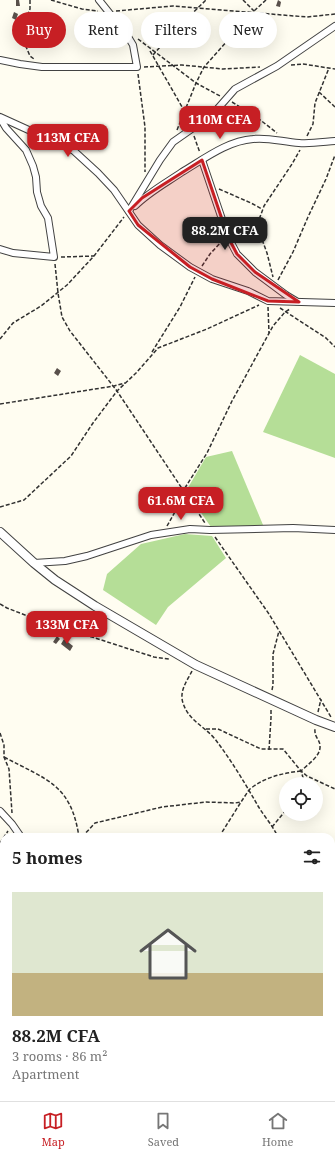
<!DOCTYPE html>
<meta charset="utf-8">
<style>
:root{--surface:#fff;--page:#f6f6f6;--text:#222;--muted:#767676;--line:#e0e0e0;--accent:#c71f24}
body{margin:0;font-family:"Noto Serif",serif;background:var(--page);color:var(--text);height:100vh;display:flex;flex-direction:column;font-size:15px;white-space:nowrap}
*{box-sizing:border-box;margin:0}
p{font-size:13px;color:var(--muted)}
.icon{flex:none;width:22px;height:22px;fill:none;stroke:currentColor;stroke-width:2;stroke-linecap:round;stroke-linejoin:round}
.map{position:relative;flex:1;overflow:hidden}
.side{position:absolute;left:0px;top:833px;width:335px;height:268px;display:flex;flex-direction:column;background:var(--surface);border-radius:12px 12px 0 0;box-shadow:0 4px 16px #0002}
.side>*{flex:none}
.banner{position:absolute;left:12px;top:12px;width:311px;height:36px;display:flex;gap:8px}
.buttons{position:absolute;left:279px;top:777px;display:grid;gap:8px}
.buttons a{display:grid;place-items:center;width:44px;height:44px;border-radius:50%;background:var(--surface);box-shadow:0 4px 16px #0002;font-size:20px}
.price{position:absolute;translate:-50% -34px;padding:0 9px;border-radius:8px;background:var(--accent);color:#fff;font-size:13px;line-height:26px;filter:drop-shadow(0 1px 2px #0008)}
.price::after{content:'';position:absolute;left:50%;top:24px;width:12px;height:9px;margin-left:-6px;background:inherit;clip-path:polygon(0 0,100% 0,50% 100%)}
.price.current{background:#222;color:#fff}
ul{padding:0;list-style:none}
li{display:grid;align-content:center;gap:8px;height:212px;padding:0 12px}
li+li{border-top:1px solid var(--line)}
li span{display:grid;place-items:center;height:124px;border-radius:0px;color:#555}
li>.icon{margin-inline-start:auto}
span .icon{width:72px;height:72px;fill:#fffc;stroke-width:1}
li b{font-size:17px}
h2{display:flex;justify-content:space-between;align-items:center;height:48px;padding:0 12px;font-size:17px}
.tag{padding:0 14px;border-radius:18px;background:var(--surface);box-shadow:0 4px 16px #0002;font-size:14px;line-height:36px}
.tag.current{background:var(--accent);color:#fff}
.tabs{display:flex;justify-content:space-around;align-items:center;height:56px;border-top:1px solid var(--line);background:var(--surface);font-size:11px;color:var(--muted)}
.tabs a{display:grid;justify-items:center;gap:2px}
.tabs .current{color:var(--accent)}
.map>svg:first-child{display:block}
</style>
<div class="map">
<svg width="335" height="1101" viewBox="0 0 335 1101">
<rect width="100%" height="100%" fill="#fffdf1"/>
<!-- forest -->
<g fill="#b5de97">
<polygon points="300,355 335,374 335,458 263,432"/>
<polygon points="232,451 266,532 236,532 213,530 186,491 206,457"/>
<polygon points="185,534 212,536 226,558 168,607 156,625 103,590 107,574 141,544"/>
</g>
<!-- building -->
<g fill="#59504b">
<polygon points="16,0 19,0 20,6 16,6"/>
<polygon points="278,0 281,2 280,7 276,6"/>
<polygon points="14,12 18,14 16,20 12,18"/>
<polygon points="57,368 61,371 58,376 54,373"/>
<polygon points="57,636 60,639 56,644 53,642"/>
<polygon points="64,639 73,646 70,651 61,644"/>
</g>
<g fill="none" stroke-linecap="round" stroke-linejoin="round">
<defs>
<g id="minor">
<polyline points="0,60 20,64 42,67 137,67 133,45 127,35 99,0"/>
<polyline points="0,117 33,132 47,135 74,151 98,173 114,190 138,225 160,245 190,267 212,279 248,291 268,301 335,303"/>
<polyline points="0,118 6,128 26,150 33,166 36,177 37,192 41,206 48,218 54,257 13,253 0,249"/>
<polyline points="202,160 228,237 237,254 255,272 286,295 296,301"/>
<path d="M135,206c14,-14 31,-23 47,-34 22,-13 45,-31 71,-33 15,-2 30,3 46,4 11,1 24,-1 36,-2"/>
<polyline points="129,211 160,160 173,142 213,114 235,89 277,66 335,26"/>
<polyline points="34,563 65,561 87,556 151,535 190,529 210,530 293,528 335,530"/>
<polyline points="0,811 12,824 21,837"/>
<polyline points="331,893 335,887"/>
<polyline points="331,1024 335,1025"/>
<polyline points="188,1097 192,1101"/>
</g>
<polyline id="tertiary" points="0,532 34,563 55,580 95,606 196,665 316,720 335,727"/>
</defs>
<!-- minor casing -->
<use href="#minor" stroke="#424242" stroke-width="8"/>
<!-- tertiary casing -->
<use href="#tertiary" stroke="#424242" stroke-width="10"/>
<!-- path -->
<g stroke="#313131" stroke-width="1.5" stroke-dasharray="4 2" stroke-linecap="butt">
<polyline points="30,0 30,9 21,31 24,42 30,56 34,59"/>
<polyline points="51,0 82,9 98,11"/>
<polyline points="243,0 254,11"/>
<polyline points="116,11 173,6 307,17 335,14"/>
<polyline points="138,39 196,83 220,96"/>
<polyline points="150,51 185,112 189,123"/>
<polyline points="153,55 173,32 206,0"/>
<polyline points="291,65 303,64 335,69"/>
<polyline points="144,67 182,65 223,69 260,67"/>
<polyline points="138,74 145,127 145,172"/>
<polyline points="319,92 335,107"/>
<polyline points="232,102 259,119 277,133"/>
<polyline points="177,130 196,83 204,67 254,11 266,0"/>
<polyline points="194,136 200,153"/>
<polyline points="307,136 313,124 315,103 329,68"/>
<polyline points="219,189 251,203 262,209"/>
<polyline points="256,223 267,253 273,277"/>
<polyline points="233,232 256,223 260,217 264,206 292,164 300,150"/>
<polyline points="61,257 94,256"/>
<polyline points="55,264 58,293 62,317 70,331 117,391 205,523"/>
<polyline points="202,266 210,254 222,241"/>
<polyline points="278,280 293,252 308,217 326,179 335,155"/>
<polyline points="268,307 269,333"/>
<polyline points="280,308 326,338 335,347"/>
<polyline points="0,339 13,323 41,306 67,285 94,256 124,217"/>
<polyline points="152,352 180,307 195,277"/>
<polyline points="0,404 114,386 125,383"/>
<polyline points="0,507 24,500 71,456 93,423 117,391 136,373 158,348 207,329 259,305"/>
<polyline points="167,526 176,510 183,491 207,453 232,401 273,326 285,312 290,309"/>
<polyline points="215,537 269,614 331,717"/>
<polyline points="0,604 7,608 51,625 92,637 154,657 169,659"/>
<path d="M192,671c-5,10 -13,20 -9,32 6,18 20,22 32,36 16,21 30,44 43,67 6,10 15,20 20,31"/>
<polyline points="272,690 273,685 273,654 279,631"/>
<polyline points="318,712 321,699"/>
<polyline points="206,729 218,729 261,749 283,749 301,771 307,776 335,789"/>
<polyline points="0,733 4,745 4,757 9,769 12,813"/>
<polyline points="269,750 271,718 271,708"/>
<path d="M4,757c43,23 67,27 75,80"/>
<path d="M305,784l-4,-13c6,-6 20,-15 19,-25 0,-7 -6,-8 -5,-18"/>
<polyline points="272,827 286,810"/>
<path d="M82,837l13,-14 67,-16 44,-5 29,1 6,-1c3,-4 6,-10 9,-13 15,-12 33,-16 51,-18"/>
<polyline points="219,837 241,802"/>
<polyline points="0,843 8,831"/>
<polyline points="0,911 4,911"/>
<polyline points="40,1101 47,1097"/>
<polyline points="125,1101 127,1097"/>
<polyline points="240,1101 242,1097"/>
</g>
<!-- minor -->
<use href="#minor" stroke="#fff" stroke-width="6"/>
<!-- tertiary -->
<use href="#tertiary" stroke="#fff" stroke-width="8"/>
</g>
<!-- marked area -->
<path fill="#c71f24" fill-opacity="0.2" stroke="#c71f24" stroke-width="3" stroke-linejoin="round" d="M202,160l26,77 9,17 18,18 44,30 -31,-1 -56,-22 -22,-12 -52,-42 -9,-14 13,-13z"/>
</svg>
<div class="buttons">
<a><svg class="icon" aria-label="locate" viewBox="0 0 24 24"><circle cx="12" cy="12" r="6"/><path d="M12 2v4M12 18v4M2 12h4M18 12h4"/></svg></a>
</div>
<b class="price" style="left:220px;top:140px">110M CFA</b>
<b class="price" style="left:68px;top:158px">113M CFA</b>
<b class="price current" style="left:225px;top:251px">88.2M CFA</b>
<b class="price" style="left:181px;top:521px">61.6M CFA</b>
<b class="price" style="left:67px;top:645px">133M CFA</b>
<div class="banner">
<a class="tag current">Buy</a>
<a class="tag">Rent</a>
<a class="tag">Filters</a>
<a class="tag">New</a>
</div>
<section class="side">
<h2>5 homes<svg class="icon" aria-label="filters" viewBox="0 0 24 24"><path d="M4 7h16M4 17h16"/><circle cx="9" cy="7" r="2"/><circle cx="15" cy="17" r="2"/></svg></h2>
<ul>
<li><span style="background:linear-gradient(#dfe7d0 65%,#c2b280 0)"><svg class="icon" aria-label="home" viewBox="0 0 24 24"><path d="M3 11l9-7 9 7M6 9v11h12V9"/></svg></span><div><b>88.2M CFA</b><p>3 rooms · 86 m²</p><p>Apartment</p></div></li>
</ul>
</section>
</div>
<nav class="tabs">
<a class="current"><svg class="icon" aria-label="map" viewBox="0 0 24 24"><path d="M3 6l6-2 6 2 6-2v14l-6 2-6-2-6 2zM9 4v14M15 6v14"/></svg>Map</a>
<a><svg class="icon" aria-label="saved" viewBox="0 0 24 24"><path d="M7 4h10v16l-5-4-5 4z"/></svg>Saved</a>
<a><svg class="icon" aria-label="home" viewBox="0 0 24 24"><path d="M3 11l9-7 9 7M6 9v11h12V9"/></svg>Home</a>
</nav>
